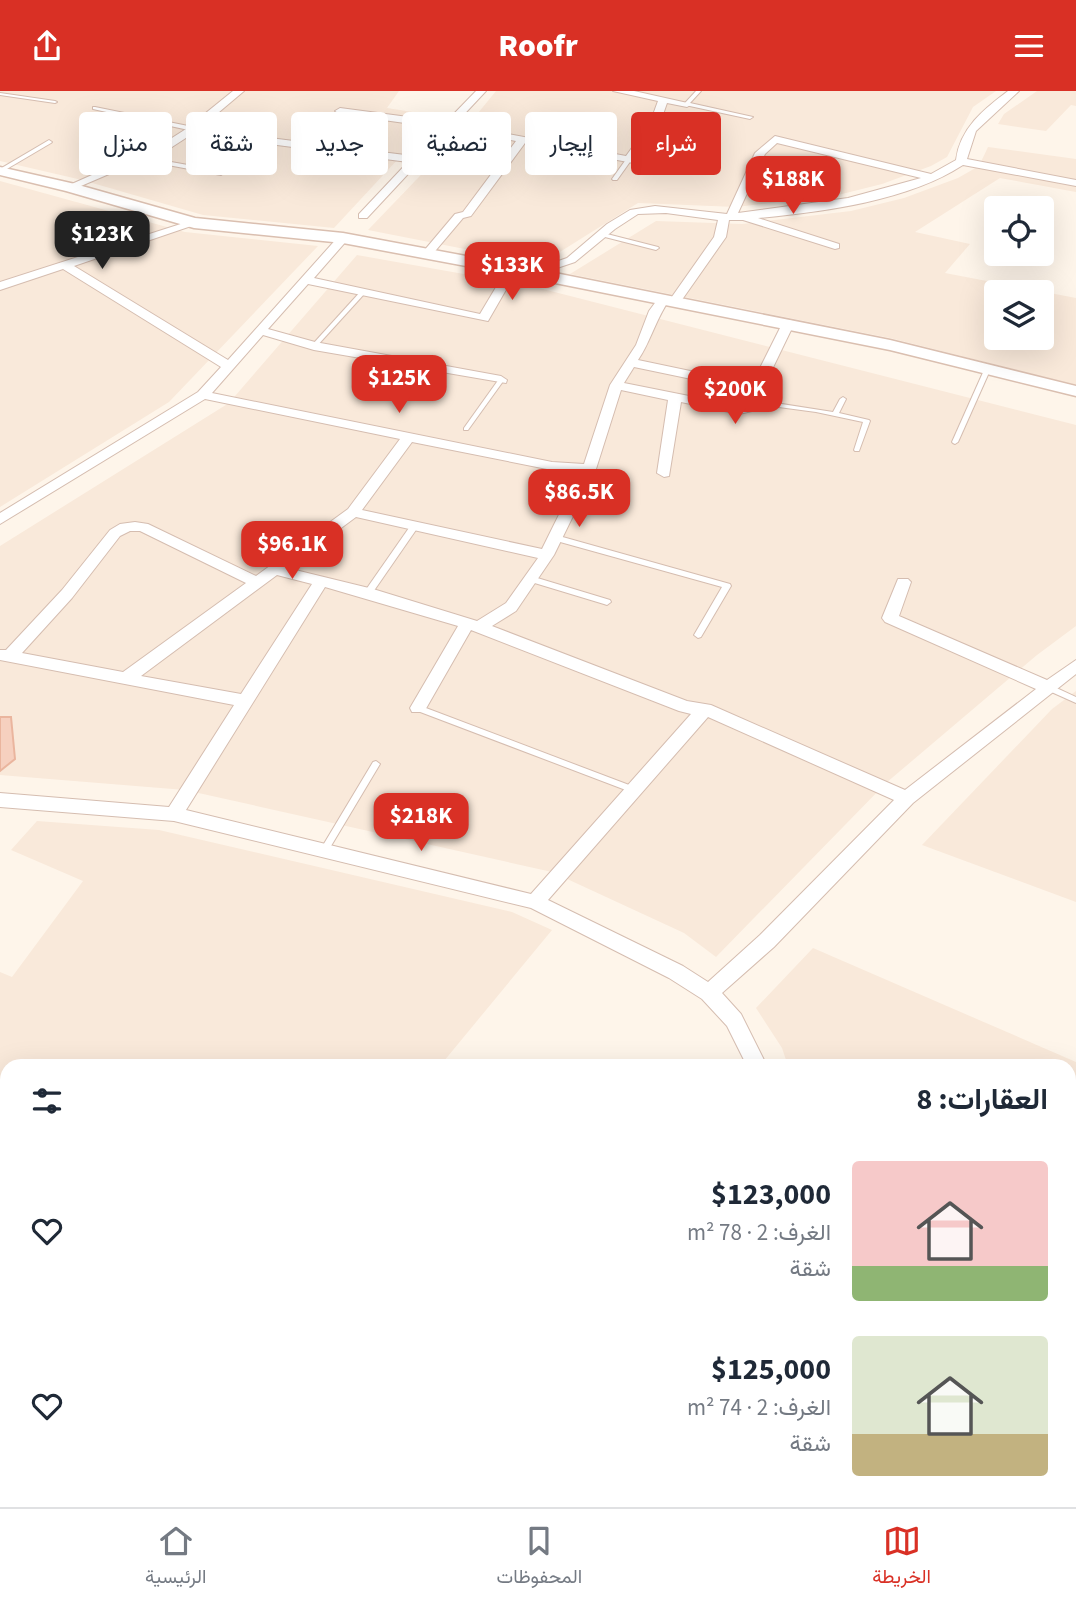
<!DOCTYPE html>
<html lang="ar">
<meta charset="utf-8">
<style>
:root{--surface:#fff;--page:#f6f6f7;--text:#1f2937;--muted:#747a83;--line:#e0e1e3;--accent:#d93025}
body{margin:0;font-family:"Source Sans 3",Vazirmatn,sans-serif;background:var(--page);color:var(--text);direction:rtl;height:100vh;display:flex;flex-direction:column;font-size:26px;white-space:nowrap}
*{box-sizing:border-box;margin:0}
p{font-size:23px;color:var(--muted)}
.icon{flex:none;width:38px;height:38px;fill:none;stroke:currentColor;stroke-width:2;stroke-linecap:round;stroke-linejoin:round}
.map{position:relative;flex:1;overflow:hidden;direction:ltr}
.side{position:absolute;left:0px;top:968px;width:1076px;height:450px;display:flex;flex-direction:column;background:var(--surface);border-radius:21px 21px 0 0;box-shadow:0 7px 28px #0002;direction:rtl}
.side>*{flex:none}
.guide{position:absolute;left:21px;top:21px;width:700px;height:63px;direction:rtl;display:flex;gap:14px}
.controls{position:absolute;left:984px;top:105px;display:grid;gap:14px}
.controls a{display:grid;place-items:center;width:70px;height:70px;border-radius:7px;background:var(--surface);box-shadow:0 7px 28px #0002;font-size:35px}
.price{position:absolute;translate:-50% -60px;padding:0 16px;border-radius:14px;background:var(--accent);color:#fff;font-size:23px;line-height:46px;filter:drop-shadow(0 2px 4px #0008)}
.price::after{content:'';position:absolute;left:50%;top:42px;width:21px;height:16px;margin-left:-10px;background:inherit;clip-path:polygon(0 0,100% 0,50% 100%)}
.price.on{background:#222;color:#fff}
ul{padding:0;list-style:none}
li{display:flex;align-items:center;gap:21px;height:175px;padding:0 28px}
li span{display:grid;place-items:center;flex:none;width:196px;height:140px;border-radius:7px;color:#555}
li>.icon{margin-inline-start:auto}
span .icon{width:84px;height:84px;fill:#fffc;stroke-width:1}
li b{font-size:30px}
h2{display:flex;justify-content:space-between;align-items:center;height:84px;padding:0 28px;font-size:30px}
.tag{padding:0 24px;border-radius:7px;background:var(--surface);box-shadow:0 7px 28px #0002;font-size:24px;line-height:63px}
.tag.on{background:var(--accent);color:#fff}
header{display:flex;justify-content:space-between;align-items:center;height:91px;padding:0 28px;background:var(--accent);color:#fff;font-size:32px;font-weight:800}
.menu{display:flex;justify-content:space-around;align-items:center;height:98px;border-top:2px solid var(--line);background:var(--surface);font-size:19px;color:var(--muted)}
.menu a{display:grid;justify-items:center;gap:4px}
.menu .on{color:var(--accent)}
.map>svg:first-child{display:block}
</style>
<header><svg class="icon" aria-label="menu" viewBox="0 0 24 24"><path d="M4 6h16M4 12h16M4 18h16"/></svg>Roofr<svg class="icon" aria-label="share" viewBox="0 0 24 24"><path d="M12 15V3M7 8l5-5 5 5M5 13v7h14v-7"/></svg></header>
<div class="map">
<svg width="1076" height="1416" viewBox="0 0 1076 1416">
<rect width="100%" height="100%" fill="#fef5ea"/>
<!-- residential -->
<g fill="#f9e9da" fill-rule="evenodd">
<polygon points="0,0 399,0 387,17 438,25 334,137 203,124 82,89 0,70"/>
<polygon points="496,0 996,0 973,16 947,66 931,75 882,93 834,105 736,116 638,112 555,164 536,172 368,139 465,38"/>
<polygon points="1037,0 1076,0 1076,15 1071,14 1046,40 998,33 1004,23"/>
<path d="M988,56l88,12v33l-76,-14 -85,54 55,12 -25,29 131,25v87l-186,-47 -320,-64 86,-53 86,3 109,-13 53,-13 54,-20 21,-12zM996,201h45v46h-45z"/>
<polygon points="0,90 185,141 318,155 169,311 0,416"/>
<polygon points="357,164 531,195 1076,334 1076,535 1037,564 886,692 716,866 684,842 552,781 185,699 0,684 0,455 229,312"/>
<polygon points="1076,600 1076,811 922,754 1052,618"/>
<polygon points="37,730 159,739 512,821 552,839 444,970 450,975 7,975 7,1282 0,1288 0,881 12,886 83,790 11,759"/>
<polygon points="813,857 1076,971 1076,1416 825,1416 826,1410 1069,1410 1069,975 788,975 782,957 756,917"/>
</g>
<!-- industrial -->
<polygon fill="#efe8e3" points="432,1410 742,1410 742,1411 741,1416 431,1416"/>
<!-- building -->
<polygon fill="#f6d0bf" stroke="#eab59e" stroke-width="2" points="0,626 11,626 15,668 0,680"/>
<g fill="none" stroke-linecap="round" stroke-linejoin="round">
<defs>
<g id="service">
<polygon points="696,0 701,0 690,12 753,26 750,28 685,14 685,12"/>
<polygon points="0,2 55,10 57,11 55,12 0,4"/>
<polygon points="95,16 193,36 196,38 193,40 93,18 93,16"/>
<polygon points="49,49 52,51 51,52 0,82 0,78"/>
<polygon points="138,65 221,80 224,82 221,84 136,68 135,67"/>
<polygon points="627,67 632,68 617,89 613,89 612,88"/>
<polygon points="603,142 658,156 659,157 656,159 601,145 600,144"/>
<polygon points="361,200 366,201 316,256 312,256 312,254"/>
<polygon points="988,275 991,277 958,351 955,353 953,352 952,351 985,277"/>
<polygon points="501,287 504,289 468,339 464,339 464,337 499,288"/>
<polygon points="843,306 846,308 839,322 869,329 870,330 859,360 855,360 854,359 863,331 816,321 750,312 747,310 750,308 833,321 840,308"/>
<polygon points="411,434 414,434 418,436 371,504 365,504 364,502 365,500"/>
<polygon points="553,445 559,445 730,493 731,495 701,546 698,547 694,544 722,496 553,449"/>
<polygon points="528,486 534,486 610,509 611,511 607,514 604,513 528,490 527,488"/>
<polygon points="1050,594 1076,606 1076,612 1047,599 1046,597 1047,595"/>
<polygon points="418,614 637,697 638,699 637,701 631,701 415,619 414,617 415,615"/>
<polygon points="376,670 380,673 328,760 322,760 320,758 322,756 373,671"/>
</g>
<g id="minor">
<polygon points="233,0 244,0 199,38 413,65 441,37 340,23 335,20 340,17 446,31 476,0 486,0 455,33 626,65 650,32 658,10 613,0 634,0 692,13 687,16 667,12 660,32 636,66 670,73 671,75 666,78 525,52 471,125 463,127 431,165 427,166 421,163 423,161 455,123 463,121 516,50 450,38 367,127 359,127 359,123 408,71 192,43 172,56 74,98 65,96 164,52 186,38"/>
<path d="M1008,0h11l-43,40 -9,28 109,21v6l-113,-21c-55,36 -140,47 -205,53l81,26v4l-4,1 -92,-29h-14l-3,17 -47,67 -4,1 -6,-4 45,-64 4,-17 -52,-7 -28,1 -23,15 -40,33 -45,15 -6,-4 43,-15 40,-34 23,-14 25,-4 72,8 28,-61 20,-17 156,38 25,-14c4,-32 28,-51 52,-69zM777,52l144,35 -73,20 -110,15 27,-59z"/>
<path d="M190,130l10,2 -126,43 154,94 111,-124 10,2 -35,40 166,36 28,-47h8l2,2 -30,52 -180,-37 -40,45 47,13 186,34 6,4 -1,3 -192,-33 -51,-15 -51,58 340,69 32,2 26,-79 26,-40 13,-34 11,-15 10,3c-14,19 -19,42 -32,61l114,24 30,-60 6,-4 4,1 2,3 -42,87 -13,3 -58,-12 -12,74 -5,1 -7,-4 11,-73 -47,-10 -25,79 -42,86 -38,56 -24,15 195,75 24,4 194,85 131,-101 -151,-67 -3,-4 16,-39h10l3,3 -12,34 148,64 29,-20v14l-163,129 -139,144 -52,46 19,21 26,52h-20l-20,-40 -25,-27 -33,-21 -138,-70 -357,-87 -174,-14v-14l169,14 65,-102 -234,-45v-10h6l56,-60 48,-60 10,-6 15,-2 13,2 108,52 92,-67 52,-70 -195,-40 -205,125v-11l198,-121 23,-25 -158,-98 -63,21v-8zM634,276l115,24 -10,15 -115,-23zM412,351l140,28 28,2 -38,77 -180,-39zM356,426l182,41 -32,45 -29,18 -104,-32 -86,-21zM130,440h10l106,52 -123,89 -101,-19 50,-55 48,-62zM277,484l35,9 -71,110 -100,-18zM325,496l133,39 -48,82 2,4h12l47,-82 208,81 12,3 -160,180 -345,-84zM708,626l186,83 -134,135 -52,47 -25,-16 -135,-66z"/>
<polygon points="1069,1116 1076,1117 1076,1137 1069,1137"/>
<polygon points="765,1410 790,1410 790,1416 764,1416"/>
</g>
<polygon id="secondary" points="0,76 75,93 195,127 343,142 530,177 890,249 1076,295 1076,305 890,259 530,187 343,152 194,137 66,100 0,84"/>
</defs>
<!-- service casing -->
<use href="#service" stroke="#d5bdb0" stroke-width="2"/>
<!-- minor casing -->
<use href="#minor" stroke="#d5bdb0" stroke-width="2"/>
<!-- secondary casing -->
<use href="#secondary" stroke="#dabfb0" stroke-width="3"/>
<!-- service -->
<use href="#service" fill="#fff" fill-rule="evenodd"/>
<!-- minor -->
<use href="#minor" fill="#fff" fill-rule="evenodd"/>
<!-- secondary -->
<use href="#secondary" fill="#fff" fill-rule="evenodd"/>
</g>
</svg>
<div class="controls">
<a><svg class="icon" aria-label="locate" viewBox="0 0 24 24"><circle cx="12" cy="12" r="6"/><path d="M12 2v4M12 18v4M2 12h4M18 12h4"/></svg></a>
<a><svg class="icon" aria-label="layers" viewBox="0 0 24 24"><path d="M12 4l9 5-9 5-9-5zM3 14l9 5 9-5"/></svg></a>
</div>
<b class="price" style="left:793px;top:125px">$188K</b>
<b class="price on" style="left:102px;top:180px">$123K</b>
<b class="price" style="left:512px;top:211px">$133K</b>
<b class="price" style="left:399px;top:324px">$125K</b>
<b class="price" style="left:735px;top:335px">$200K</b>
<b class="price" style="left:579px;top:438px">$86.5K</b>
<b class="price" style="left:292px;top:490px">$96.1K</b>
<b class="price" style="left:421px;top:762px">$218K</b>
<div class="guide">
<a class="tag on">شراء</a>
<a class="tag">إيجار</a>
<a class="tag">تصفية</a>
<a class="tag">جديد</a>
<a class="tag">شقة</a>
<a class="tag">منزل</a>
</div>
<section class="side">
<h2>العقارات: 8<svg class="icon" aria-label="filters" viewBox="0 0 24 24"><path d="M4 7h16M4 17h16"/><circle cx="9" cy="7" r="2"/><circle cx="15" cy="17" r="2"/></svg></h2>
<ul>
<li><span style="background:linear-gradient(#f6c9c9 75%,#8fb573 0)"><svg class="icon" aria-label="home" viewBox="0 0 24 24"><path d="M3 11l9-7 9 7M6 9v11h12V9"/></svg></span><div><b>$123,000</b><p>الغرف: 2 · 78 m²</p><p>شقة</p></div><svg class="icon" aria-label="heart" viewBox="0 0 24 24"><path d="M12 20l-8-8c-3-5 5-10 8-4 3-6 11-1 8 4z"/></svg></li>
<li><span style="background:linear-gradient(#dfe7d0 70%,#c2b280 0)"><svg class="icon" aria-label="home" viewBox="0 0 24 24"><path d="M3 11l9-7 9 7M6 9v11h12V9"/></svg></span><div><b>$125,000</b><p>الغرف: 2 · 74 m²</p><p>شقة</p></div><svg class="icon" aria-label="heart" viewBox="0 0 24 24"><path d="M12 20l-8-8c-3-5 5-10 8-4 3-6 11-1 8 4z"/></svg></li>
</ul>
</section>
</div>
<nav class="menu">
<a class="on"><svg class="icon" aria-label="map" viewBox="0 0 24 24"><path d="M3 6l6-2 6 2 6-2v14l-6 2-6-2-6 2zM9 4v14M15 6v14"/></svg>الخريطة</a>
<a><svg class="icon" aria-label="saved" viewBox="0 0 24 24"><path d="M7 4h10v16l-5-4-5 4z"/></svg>المحفوظات</a>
<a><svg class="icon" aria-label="home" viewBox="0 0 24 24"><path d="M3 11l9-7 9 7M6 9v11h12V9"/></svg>الرئيسية</a>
</nav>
